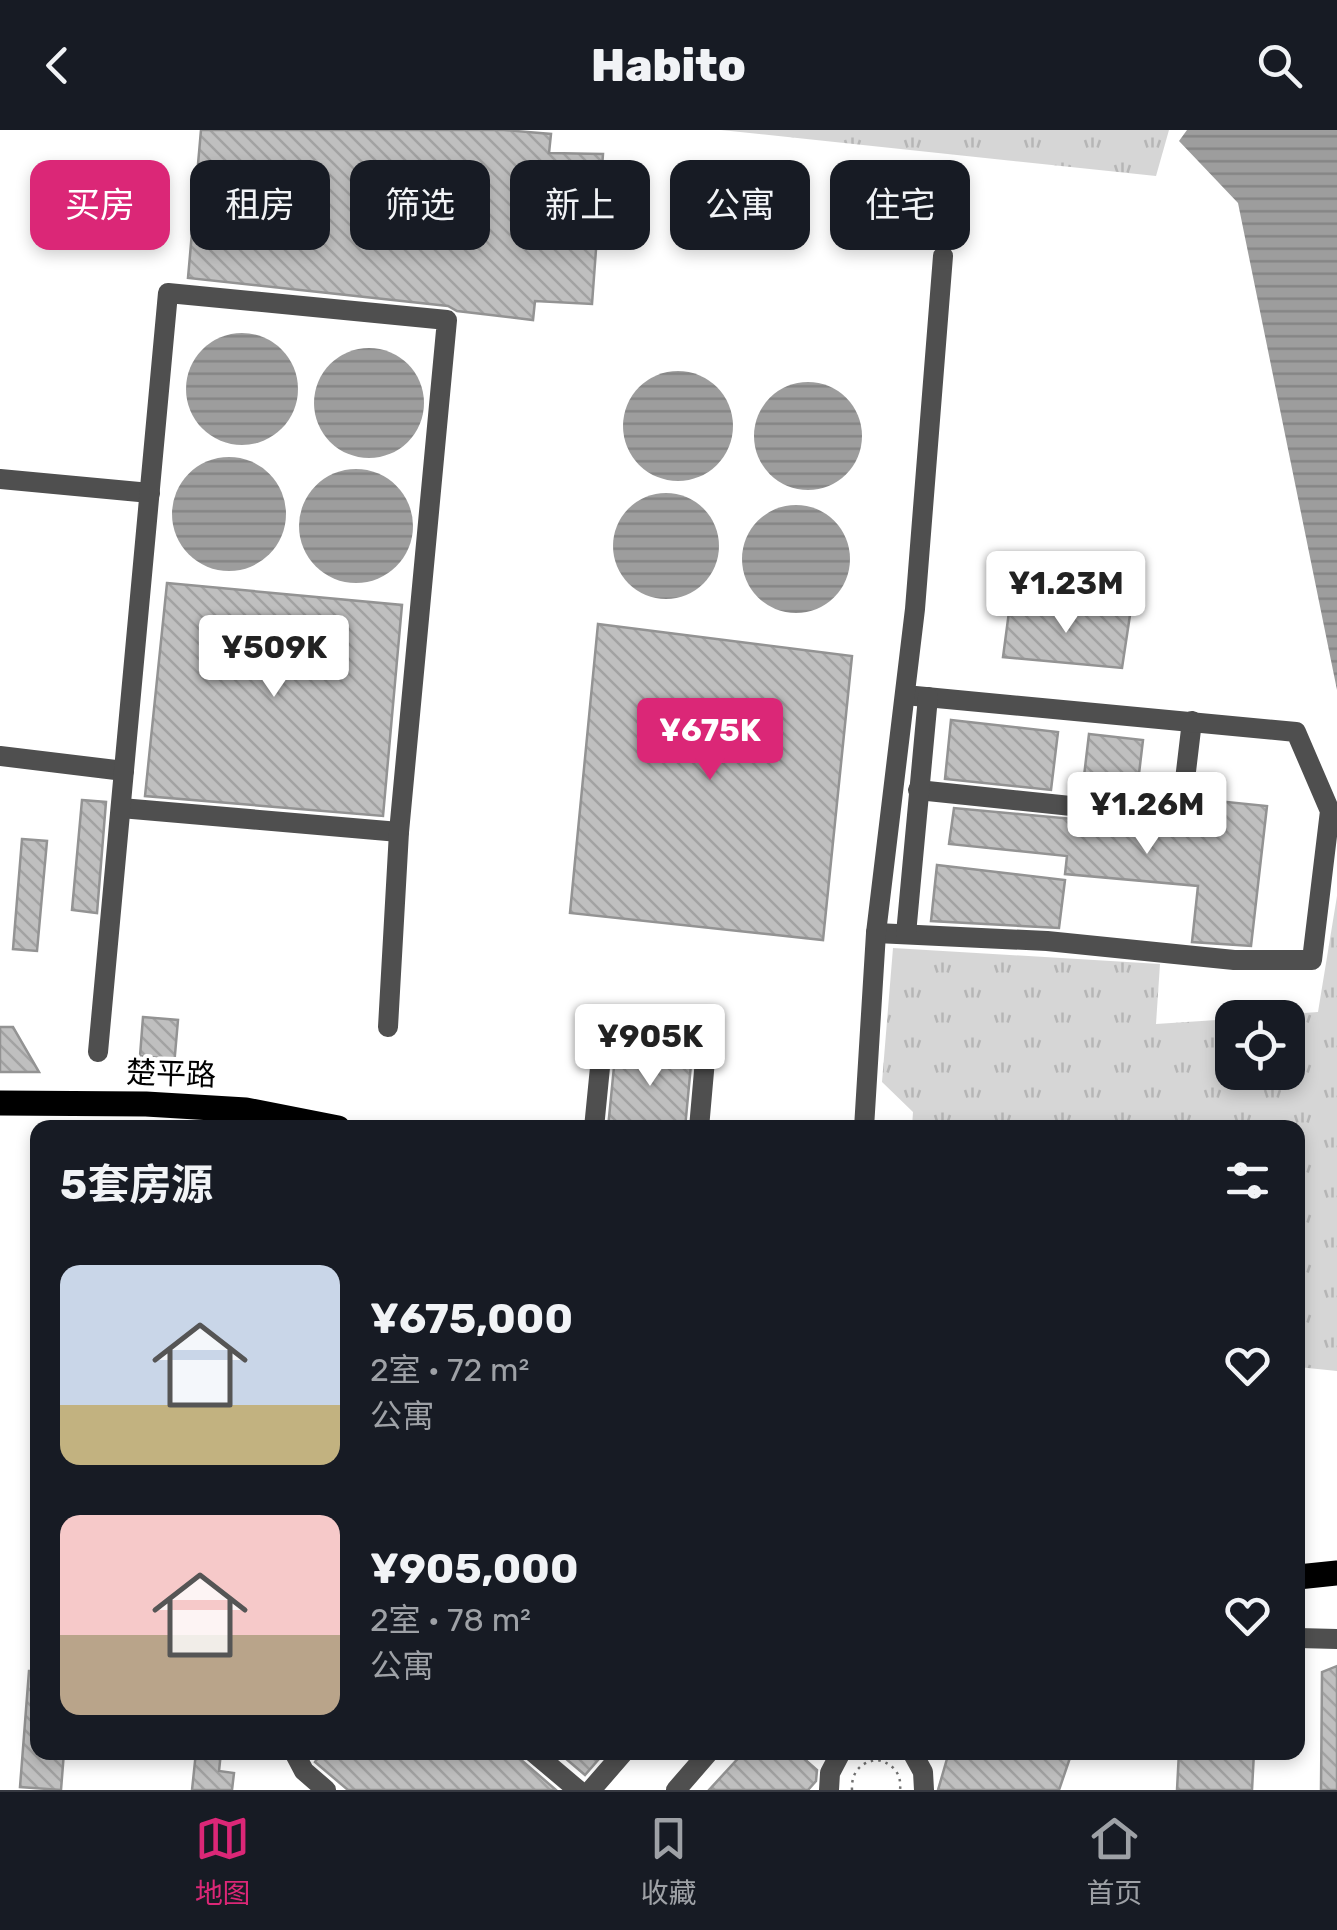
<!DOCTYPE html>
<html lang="zh">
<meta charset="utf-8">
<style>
:root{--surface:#171b24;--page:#20242c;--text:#f1f3f6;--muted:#9ea1a6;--line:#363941;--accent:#db2777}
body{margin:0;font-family:Rubik,"Noto Sans SC",sans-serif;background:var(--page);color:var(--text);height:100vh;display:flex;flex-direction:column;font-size:38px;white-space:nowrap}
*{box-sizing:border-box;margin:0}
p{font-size:32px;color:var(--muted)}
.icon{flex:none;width:55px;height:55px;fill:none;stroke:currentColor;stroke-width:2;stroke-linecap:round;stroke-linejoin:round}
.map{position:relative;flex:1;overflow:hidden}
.side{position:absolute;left:30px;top:990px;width:1275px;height:640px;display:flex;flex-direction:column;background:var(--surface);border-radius:20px;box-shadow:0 5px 15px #0003}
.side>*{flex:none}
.guide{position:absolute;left:30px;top:30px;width:1278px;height:90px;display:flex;gap:20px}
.tools{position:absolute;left:1215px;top:870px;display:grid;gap:20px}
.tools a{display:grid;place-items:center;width:90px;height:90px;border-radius:20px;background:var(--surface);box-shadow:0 5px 15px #0003;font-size:50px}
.price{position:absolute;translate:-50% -85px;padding:0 22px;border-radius:10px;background:#fff;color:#222;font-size:32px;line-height:65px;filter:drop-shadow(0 2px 5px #0008)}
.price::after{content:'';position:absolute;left:50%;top:60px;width:30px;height:22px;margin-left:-15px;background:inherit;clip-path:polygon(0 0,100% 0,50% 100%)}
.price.current{background:var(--accent);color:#fff}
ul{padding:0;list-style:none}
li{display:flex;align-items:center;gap:30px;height:250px;padding:0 30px}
li span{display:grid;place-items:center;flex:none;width:280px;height:200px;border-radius:20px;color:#555}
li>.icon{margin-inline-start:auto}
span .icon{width:120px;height:120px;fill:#fffc;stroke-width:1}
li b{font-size:42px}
h2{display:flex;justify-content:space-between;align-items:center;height:120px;padding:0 30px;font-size:42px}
.tag{padding:0 35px;border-radius:20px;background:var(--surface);box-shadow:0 5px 15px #0003;font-size:35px;line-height:90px}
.tag.current{background:var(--accent);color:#fff}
header{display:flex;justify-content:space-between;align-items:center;height:130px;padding:0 30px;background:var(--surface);font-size:45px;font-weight:800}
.tabs{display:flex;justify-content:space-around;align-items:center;height:140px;border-top:2px solid var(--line);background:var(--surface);font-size:28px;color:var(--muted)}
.tabs a{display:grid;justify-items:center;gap:5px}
.tabs .current{color:var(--accent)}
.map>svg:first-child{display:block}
</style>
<header><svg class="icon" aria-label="back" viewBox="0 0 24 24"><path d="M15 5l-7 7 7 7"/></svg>Habito<svg class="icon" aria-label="search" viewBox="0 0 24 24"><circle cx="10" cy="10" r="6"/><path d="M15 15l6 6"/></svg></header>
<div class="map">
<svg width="1337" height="1660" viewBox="0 0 1337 1660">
<defs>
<pattern id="grass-tufts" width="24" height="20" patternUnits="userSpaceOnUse" patternTransform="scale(2.5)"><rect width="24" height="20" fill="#d6d6d6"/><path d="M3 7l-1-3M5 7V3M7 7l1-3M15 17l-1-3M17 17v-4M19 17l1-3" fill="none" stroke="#b6b6b6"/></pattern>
<pattern id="water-rules" width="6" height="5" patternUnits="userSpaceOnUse" patternTransform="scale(2.5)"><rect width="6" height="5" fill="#9d9d9d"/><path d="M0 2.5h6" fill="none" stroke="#858585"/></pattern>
<pattern id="building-back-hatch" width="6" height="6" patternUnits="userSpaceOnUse" patternTransform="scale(2.5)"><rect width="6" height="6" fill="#bfbfbf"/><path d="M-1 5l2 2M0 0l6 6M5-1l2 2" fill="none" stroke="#a2a2a2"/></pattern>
</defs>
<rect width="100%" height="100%" fill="#fff"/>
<!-- grass -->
<g fill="url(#grass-tufts)">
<polygon points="721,0 1169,0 1156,46"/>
<polygon points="1337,766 1337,1241 1298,1237 1298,998 912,997 913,982 882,952 893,818 1160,834 1156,894 1232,889 1232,942 1288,942 1288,888 1250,887 1318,882"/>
</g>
<!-- water -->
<g fill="url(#water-rules)">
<polygon points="1187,0 1337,0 1337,560 1238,73 1179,11"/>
<circle cx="242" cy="259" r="56"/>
<circle cx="369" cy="273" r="55"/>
<circle cx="678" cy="296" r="55"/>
<circle cx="808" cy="306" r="54"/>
<circle cx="229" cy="384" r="57"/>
<circle cx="356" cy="396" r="57"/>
<circle cx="666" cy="416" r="53"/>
<circle cx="796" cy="429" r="54"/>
</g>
<!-- building -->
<g fill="url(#building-back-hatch)" stroke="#939393" stroke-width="2.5">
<polygon points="201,0 504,0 551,4 549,23 603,24 592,174 535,171 533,190 457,181 448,176 188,148"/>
<polygon points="167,453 402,475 383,686 145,666"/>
<polygon points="1010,474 1130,485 1122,538 1003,527"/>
<polygon points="598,494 852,526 823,810 570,783"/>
<polygon points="951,590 1058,602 1051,660 945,649"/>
<polygon points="1089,604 1143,610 1136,669 1082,663"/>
<polygon points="82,670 106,672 97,783 72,780"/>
<polygon points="1207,670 1267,676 1251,816 1192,812 1198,756 1065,744 1067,726 949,714 954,678 1204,701"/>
<polygon points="22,709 47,711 37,821 13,819"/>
<polygon points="937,735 1065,750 1059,798 931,791"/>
<polygon points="143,887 178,890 174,936 160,934 161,928 140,926"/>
<polygon points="0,897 13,897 39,942 0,942"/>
<polygon points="616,916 692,924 685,998 608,998"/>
<polygon points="1337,1536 1337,1660 1321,1660 1322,1542"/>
<polygon points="29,1541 38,1541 38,1622 64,1622 61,1660 20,1657"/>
<polygon points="196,1622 221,1622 219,1641 234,1643 232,1660 192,1660"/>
<polygon points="322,1622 512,1622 556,1660 348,1660 315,1632"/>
<polygon points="558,1622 605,1622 585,1645"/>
<polygon points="744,1622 804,1622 802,1627 817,1640 816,1651 808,1660 709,1660"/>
<polygon points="949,1622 1072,1622 1059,1660 938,1660"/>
<polygon points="1179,1622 1254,1622 1252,1660 1177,1660"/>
</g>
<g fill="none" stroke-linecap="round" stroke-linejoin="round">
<!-- path -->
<path stroke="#717171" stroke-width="2.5" stroke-dasharray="2.5 5" stroke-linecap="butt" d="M852,1660c-1,-17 8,-28 25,-30 16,3 25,14 23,30"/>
<!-- minor -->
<g stroke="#4f4f4f" stroke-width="20">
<polyline points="0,349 150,363"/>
<polyline points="0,626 124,641"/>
<polyline points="918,660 1167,686 1182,675 1192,591"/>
<polyline points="121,678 399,702"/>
<polyline points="876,803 1047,811 1234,830 1312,830 1330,681 1296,602 905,565"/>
<polyline points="906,804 928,567"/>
<polyline points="98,922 168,163 447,190 399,702 388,897"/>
<polyline points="594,998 604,897 707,907 699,998"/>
<polyline points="864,998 876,803 915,479 943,126"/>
<polyline points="1298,1508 1337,1509"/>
<polyline points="294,1622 304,1641 326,1660"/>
<polyline points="533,1622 578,1660"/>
<polyline points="912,1622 923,1642 924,1660"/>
<polyline points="591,1660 624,1622"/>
<polyline points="676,1660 709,1622"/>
<polyline points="829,1660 830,1643 841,1622"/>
</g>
<!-- major -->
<g stroke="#000" stroke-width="25">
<polyline points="0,973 146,974 246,980 338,998"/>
<polyline points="1298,1447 1337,1443"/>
</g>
</g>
<g text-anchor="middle" stroke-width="8" stroke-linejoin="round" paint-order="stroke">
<!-- street labels -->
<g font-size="30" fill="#000" stroke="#fff">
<text transform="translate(171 944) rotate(2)" y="10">楚平路</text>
</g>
</g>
</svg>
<div class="tools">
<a><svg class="icon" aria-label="locate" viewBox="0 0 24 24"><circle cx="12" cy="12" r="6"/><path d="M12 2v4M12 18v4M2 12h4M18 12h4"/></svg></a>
</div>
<b class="price" style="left:1066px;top:506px">¥1.23M</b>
<b class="price" style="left:274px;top:570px">¥509K</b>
<b class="price current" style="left:710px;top:653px">¥675K</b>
<b class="price" style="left:1147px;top:727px">¥1.26M</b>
<b class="price" style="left:650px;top:959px">¥905K</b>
<div class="guide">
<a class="tag current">买房</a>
<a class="tag">租房</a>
<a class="tag">筛选</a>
<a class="tag">新上</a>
<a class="tag">公寓</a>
<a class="tag">住宅</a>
</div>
<section class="side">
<h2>5套房源<svg class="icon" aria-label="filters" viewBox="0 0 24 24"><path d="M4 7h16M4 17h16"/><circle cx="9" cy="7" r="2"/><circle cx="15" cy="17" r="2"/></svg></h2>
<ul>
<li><span style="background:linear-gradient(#c9d6e8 70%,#c2b280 0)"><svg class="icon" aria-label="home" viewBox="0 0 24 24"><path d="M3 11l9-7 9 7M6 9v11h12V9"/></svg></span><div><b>¥675,000</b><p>2室 · 72 m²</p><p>公寓</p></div><svg class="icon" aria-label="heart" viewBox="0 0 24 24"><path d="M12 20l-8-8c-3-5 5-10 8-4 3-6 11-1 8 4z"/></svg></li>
<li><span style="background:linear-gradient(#f6c9c9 60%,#b9a48a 0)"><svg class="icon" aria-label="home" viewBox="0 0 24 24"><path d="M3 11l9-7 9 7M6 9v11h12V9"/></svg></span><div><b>¥905,000</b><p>2室 · 78 m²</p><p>公寓</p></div><svg class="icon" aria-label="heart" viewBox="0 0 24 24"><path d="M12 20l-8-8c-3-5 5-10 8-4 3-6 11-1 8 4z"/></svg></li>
</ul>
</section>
</div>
<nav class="tabs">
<a class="current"><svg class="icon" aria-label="map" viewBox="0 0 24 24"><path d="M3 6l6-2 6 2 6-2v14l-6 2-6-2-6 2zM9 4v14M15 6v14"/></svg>地图</a>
<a><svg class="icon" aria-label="saved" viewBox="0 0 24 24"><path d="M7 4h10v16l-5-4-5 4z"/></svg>收藏</a>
<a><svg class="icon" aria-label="home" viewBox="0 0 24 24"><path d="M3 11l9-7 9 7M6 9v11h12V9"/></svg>首页</a>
</nav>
